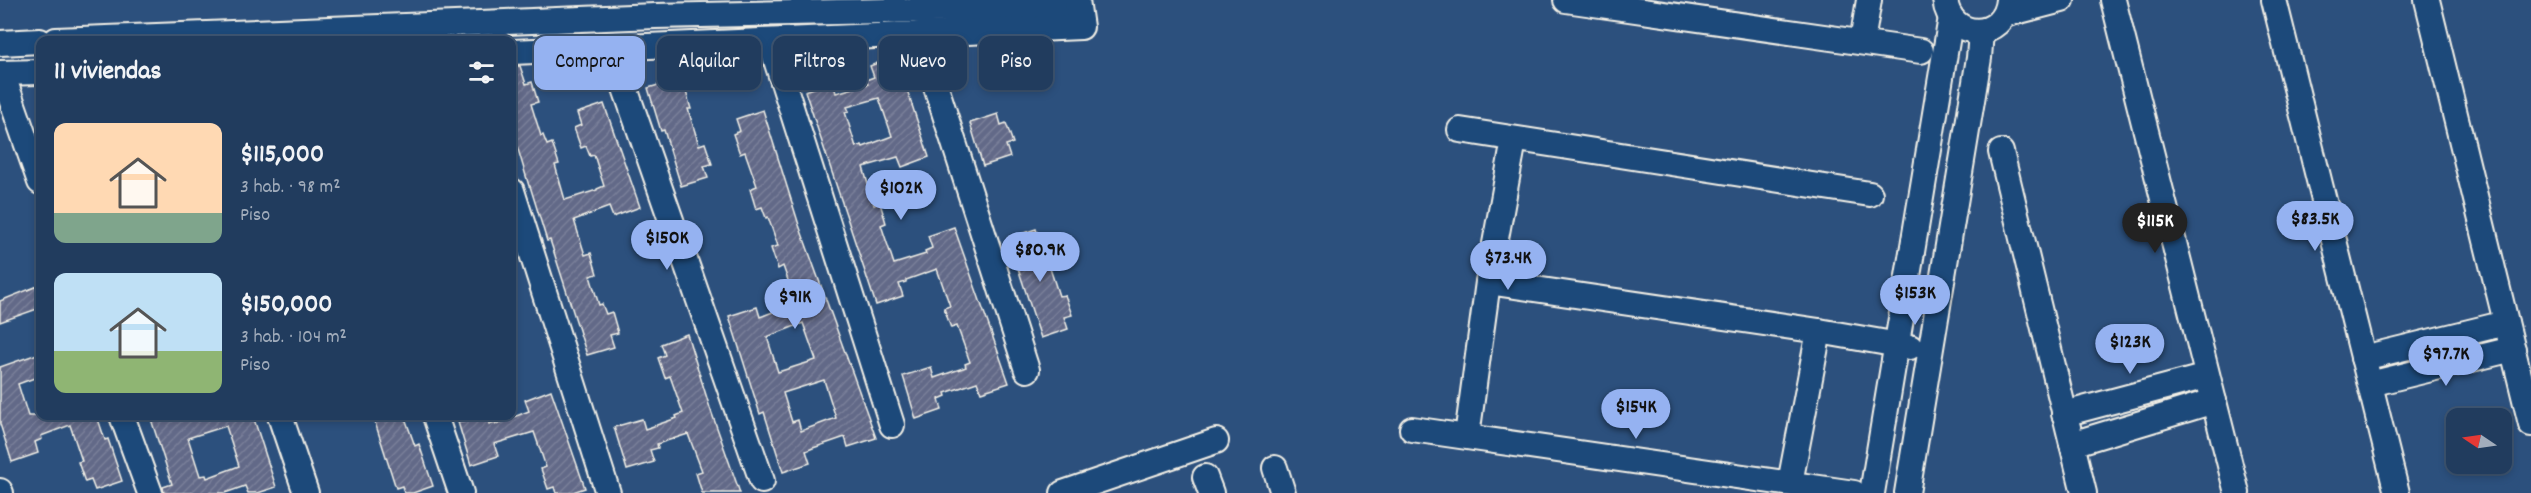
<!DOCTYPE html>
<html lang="es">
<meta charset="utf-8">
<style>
:root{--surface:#213c5e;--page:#2d4767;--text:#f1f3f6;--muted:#a2adbc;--line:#3e5673;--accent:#95b2f1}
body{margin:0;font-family:Dekko,sans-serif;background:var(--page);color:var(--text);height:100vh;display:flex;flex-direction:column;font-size:22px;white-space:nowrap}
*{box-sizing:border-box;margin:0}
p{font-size:20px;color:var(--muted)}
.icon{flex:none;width:33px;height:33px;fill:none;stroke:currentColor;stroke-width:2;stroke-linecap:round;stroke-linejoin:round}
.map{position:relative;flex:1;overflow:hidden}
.details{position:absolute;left:36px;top:36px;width:480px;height:384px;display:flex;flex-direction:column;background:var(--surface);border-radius:12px;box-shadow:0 3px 9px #0003,0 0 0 2px var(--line)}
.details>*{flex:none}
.top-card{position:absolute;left:534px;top:36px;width:570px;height:54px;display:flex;gap:12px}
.needle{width:39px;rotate:283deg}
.controls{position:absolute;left:2446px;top:408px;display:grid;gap:12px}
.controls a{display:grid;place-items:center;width:66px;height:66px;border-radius:12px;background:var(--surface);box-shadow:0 3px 9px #0003,0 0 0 2px var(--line);font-size:30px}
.price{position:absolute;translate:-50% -51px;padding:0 14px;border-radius:21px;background:var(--accent);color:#111;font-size:20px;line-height:39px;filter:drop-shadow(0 2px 3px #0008)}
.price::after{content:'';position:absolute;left:50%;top:36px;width:18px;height:14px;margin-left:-9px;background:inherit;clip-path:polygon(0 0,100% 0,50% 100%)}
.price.current{background:#222;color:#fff}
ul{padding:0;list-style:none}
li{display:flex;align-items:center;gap:18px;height:150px;padding:0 18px}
li span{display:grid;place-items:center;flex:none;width:168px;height:120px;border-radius:12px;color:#555}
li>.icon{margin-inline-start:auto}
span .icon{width:72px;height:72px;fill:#fffc;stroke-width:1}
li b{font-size:26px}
h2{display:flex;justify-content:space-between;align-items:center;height:72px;padding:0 18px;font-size:26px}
.tag{padding:0 21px;border-radius:12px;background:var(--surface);box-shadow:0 3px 9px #0003,0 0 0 2px var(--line);font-size:21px;line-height:54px}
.tag.current{background:var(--accent);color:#111}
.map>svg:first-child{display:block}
</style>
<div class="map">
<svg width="2531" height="493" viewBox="0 0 2531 493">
<defs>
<pattern id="building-hatch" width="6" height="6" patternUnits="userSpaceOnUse" patternTransform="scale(1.5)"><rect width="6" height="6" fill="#626988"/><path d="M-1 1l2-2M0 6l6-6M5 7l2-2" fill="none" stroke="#797f99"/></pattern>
</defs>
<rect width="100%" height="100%" fill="#2c507d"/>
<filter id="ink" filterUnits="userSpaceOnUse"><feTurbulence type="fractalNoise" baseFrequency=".0167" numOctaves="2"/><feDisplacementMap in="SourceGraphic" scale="12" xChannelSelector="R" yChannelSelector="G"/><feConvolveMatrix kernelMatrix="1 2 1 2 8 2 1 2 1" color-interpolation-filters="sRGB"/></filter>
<g filter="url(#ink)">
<!-- building -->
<g fill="url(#building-hatch)" stroke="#f4f1e8" stroke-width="1.5" fill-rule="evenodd">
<path d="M896,56l33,101 -27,10 -4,-10 -35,10 11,38 6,-2 6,20 -5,2 13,39 32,-10 -1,-3 7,-3 -4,-12 26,-9 55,156 -28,9 -4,-10 -32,11 1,3 -7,3 3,11 -26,9 -13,-43 28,-9 3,11 32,-11 -1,-3 5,-2 -13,-36 -6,2 -7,-20 6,-2 -13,-37 -31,11v2l-7,2 4,12 -27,9 -71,-214 28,-9 3,11 32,-9 -2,-4 8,-3 -4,-11zM879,98l13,38 -29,11 -1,-2 -6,2 -11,-35 4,-1 -2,-4z"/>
<polygon points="512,66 520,66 526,84 532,82 538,102 531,104 541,136 543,135 547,145 552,143 559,164 555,165 565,200 597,190 597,189 604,186 594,155 590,156 586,146 581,148 574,128 581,125 577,113 604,104 640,207 613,217 609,207 574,220 585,255 591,253 597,274 590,276 599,305 602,304 606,314 612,312 618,333 610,335 614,347 587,355 550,240 547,241 530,186 529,186 512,129"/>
<polygon points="676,80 679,90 685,88 691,109 688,109 699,145 705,143 712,164 704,166 708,178 681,186 664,130 661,131 648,88"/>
<path d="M763,110l36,115 77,213 -28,9 -3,-10 -32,11 -7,3 4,12 -27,9 -19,-60 -4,2 -31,-98 28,-9 3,10 36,-14 -13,-37 -5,3 -7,-21 7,-2 -10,-29 -2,1 -4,-11 -6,2 -6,-20 7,-3 -12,-34 -5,2 -7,-20 7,-3 -4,-12zM803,323l13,37 -38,12 -11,-35zM824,380l12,38 -35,13 -3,-11 -6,2 -9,-29z"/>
<polygon points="998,114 1001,125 1006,123 1013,143 1006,145 1010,157 983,166 970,123"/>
<polygon points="1036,229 1039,240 1045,238 1051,258 1047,259 1059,296 1065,295 1072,315 1064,317 1068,329 1041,338 1008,238"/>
<polygon points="40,285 40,308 0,322 0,301"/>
<polygon points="687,334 710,408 740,493 702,493 696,473 702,471 688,434 657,444 658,448 650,450 654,462 627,470 614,427 642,419 645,429 677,418 676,416 683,413 670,376 665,378 658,358 665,355 661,344"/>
<polygon points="40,353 40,376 18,384 28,416 97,416 105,440 108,439 122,481 95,490 91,480 85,482 78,462 82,461 70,425 41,436 42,439 35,442 38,453 12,462 0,424 0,367"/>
<polygon points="551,390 585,488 570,493 556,493 554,487 548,489 541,469 546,467 534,432 494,444 498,456 471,465 458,422 487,416 489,424 495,422 496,424 529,411 525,400"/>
<path d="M150,416h103l23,71 -18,6h-10l-3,-7 -20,7h-61l-1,-6 9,-3zM226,426l13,40 -32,12 -1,-3 -6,1 -12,-38z"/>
<polygon points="373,416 395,416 397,420 405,418 415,446 419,444 433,486 413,493 404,493 402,486 396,488"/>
</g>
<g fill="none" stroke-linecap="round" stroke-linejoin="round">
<defs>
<g id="minor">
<polyline points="1566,0 1921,51"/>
<path d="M1945,0c5,41 59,41 63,0"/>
<polyline points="2113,0 2237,493"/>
<polyline points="2274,0 2397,493"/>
<polyline points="2427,0 2531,424"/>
<polyline points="2004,15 2062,0"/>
<polyline points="919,34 1027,370"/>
<polyline points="56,40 655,16 1077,7"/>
<polyline points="770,41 892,425"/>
<polyline points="1862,42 1869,0"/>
<polyline points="0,43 40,41"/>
<polyline points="611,48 762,481"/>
<polyline points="512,52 1081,27 1077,0"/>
<polyline points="0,73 40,72"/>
<polyline points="2,73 40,182"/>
<polyline points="1460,130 1870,194"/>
<polyline points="2001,152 2084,493"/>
<polyline points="512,191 608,493"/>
<polyline points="1488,282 1819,331 1910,347"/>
<polyline points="2363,358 2506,323"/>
<polyline points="2370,384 2513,349"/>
<polyline points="2064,414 2207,376"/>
<polyline points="122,416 150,493"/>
<polyline points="280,416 306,493"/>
<polyline points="435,416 461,493"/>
<polyline points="1412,429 1854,493"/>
<polyline points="1467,436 1488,282 1514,140"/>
<polyline points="2072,444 2214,401"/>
<polyline points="1275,468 1283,493"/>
<polyline points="1205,477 1211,493"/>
<polyline points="1790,483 1819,331"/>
<polyline points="0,491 1,493"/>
<polyline points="1063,493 1216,441"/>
<polyline points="1872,493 1951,17"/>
<polyline points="1907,493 1979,58 1981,31"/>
</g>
</defs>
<!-- minor casing -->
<use href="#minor" stroke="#f4f1e8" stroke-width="28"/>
<!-- minor -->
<use href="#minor" stroke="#1f4a7a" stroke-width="24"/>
</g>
</g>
</svg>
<div class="controls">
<a><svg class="needle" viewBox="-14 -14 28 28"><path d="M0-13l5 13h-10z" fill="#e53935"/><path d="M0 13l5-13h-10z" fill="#a2adbc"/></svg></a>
</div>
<b class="price" style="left:901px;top:221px">$102K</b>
<b class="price" style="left:2315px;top:252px">$83.5K</b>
<b class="price current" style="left:2155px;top:254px">$115K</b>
<b class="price" style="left:667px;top:271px">$150K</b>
<b class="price" style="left:1040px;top:283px">$80.9K</b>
<b class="price" style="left:1508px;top:291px">$73.4K</b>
<b class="price" style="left:1915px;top:326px">$153K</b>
<b class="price" style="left:795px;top:330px">$91K</b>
<b class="price" style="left:2130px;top:375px">$123K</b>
<b class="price" style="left:2446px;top:387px">$97.7K</b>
<b class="price" style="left:1636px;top:440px">$154K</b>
<div class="top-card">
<a class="tag current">Comprar</a>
<a class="tag">Alquilar</a>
<a class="tag">Filtros</a>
<a class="tag">Nuevo</a>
<a class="tag">Piso</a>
</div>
<section class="details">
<h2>11 viviendas<svg class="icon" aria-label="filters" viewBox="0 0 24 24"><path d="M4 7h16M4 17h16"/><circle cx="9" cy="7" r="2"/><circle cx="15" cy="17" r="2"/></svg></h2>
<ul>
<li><span style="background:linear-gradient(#ffd9b3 75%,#7fa58c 0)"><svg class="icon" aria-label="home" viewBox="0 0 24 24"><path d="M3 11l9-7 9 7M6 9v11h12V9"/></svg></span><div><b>$115,000</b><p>3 hab. · 98 m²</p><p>Piso</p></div></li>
<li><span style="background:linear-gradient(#bfe0f5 65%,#8fb573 0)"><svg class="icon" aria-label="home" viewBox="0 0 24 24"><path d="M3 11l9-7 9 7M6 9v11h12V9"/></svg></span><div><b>$150,000</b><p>3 hab. · 104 m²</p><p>Piso</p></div></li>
</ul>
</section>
</div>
